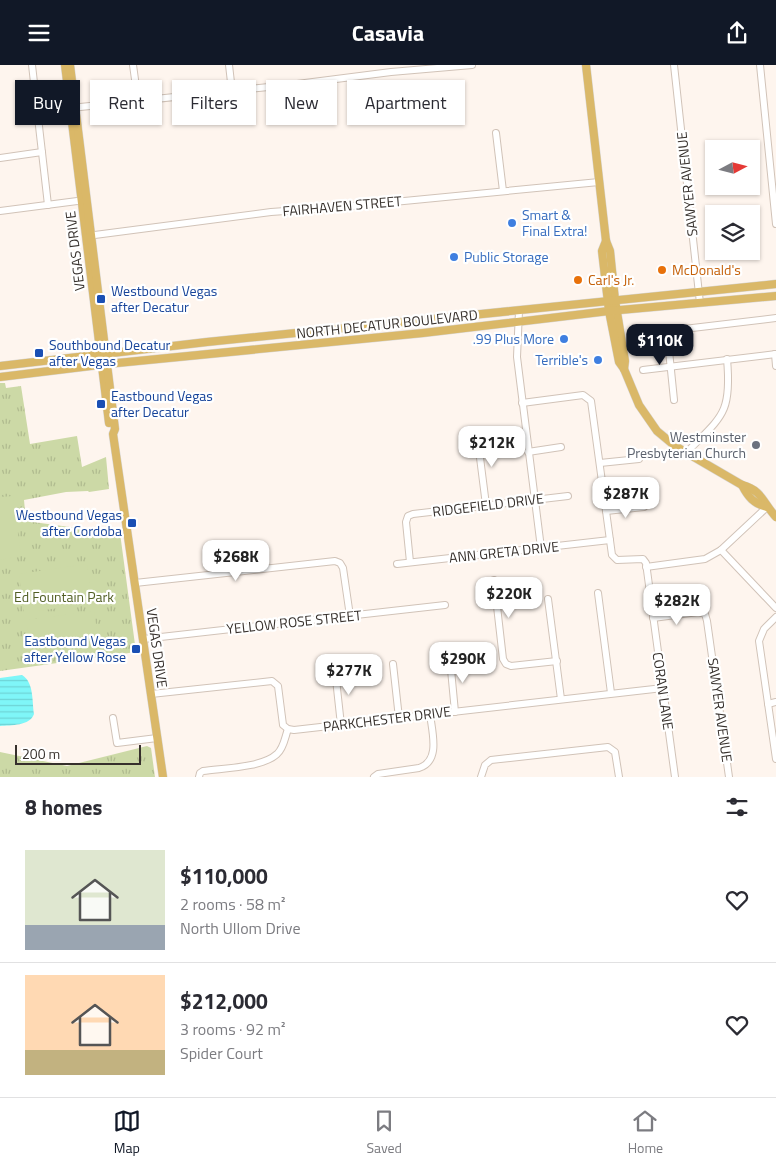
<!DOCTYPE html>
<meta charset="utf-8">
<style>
:root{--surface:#fff;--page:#f2f2f3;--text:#2b2b33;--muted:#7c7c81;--line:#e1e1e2;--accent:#111827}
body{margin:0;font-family:"Titillium Web",sans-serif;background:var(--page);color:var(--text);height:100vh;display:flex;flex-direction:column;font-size:19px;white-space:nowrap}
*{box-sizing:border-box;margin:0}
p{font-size:16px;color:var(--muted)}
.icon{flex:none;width:28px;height:28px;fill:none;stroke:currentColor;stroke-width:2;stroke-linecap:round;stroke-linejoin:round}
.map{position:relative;height:712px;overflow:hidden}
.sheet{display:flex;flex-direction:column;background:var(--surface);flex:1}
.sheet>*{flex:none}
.hud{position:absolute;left:15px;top:15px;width:500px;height:45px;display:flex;gap:10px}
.needle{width:32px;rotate:83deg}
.fabs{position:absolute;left:705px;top:75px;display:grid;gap:10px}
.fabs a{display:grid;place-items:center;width:55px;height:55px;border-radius:0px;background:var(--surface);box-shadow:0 1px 4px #0004;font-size:25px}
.scale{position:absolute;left:15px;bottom:12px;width:126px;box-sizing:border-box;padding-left:5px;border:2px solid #36302c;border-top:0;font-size:14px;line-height:18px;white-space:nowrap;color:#36302c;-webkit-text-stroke:4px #fff;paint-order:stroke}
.price{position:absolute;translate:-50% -42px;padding:0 11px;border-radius:10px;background:#fff;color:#222;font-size:16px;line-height:32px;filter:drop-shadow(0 1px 2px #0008)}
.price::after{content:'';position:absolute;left:50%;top:30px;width:15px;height:11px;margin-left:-8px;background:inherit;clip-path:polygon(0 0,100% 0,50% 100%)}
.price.active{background:var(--accent);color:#fff}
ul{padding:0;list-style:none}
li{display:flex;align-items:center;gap:15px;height:125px;padding:0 25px}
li+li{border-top:1px solid var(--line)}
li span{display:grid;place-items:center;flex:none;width:140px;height:100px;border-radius:0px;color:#555}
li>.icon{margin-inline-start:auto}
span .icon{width:60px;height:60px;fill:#fffc;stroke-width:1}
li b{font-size:21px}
h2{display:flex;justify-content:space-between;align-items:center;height:60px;padding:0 25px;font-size:21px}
.chip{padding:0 18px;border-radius:0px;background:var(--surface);box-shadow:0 1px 4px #0004;font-size:18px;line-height:45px}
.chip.active{background:var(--accent);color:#fff}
header{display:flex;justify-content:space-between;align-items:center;height:65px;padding:0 25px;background:var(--accent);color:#fff;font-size:22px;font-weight:700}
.dock{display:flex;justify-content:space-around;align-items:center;height:70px;border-top:1px solid var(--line);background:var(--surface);font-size:14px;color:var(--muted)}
.dock a{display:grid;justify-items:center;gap:2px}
.dock .active{color:var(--accent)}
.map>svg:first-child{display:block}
</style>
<header><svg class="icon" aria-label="menu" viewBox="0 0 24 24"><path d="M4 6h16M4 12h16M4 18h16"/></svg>Casavia<svg class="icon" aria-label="share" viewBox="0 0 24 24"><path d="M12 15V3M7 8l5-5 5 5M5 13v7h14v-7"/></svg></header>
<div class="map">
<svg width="776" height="712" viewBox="0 0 776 712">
<defs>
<pattern id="grass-tufts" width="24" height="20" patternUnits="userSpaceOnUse" patternTransform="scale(1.25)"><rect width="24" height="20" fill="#ccd9a6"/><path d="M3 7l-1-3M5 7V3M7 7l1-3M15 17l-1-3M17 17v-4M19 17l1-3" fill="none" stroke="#b0bb8f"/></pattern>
<pattern id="water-rules" width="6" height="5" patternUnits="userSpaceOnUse" patternTransform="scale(1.25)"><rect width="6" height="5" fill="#7ff6f8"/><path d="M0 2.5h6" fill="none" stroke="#6ed3d5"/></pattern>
</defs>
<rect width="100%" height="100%" fill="#fef5ee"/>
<!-- grass -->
<g fill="url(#grass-tufts)">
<polygon points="0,318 5,318 6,323 21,321 30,379 77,371 82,402 106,392 109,424 89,427 88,426 66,427 24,435 26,456 113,468 120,468 136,587 0,606"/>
<polygon points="147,681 151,683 155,712 0,712 0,687 67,701"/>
</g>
<!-- pitch -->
<g fill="#ccd9a6">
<polygon points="13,431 21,491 0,495 0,432"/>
<polygon points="87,499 93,538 24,548 19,509"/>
<polygon points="94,546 100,586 32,595 26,555"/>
</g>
<!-- water -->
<path fill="url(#water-rules)" d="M22,610c12,7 10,26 12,39 -4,12 -23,11 -34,12v-48z"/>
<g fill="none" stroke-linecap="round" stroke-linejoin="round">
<defs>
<g id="minor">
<polyline points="32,0 48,140"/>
<polyline points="133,0 138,36"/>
<polyline points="229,0 232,26"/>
<polyline points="674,0 700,238"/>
<polyline points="760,0 776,159"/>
<polyline points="71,43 297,19 391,7 472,0"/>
<polyline points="496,68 503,126"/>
<polyline points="0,93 42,87"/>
<polyline points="0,146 85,135"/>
<polyline points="87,171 271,147 342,142 599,117"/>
<polyline points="519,246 517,292 541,483"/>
<polyline points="775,289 776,301"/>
<polyline points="643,305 776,289"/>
<polyline points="674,335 667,266 776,253"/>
<polyline points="522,338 583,330 591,336 612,490 617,495 643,494 646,498 675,712"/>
<polyline points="477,369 486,440"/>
<polyline points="528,387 561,382"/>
<path d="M686,388c36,-37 46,-39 41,-94"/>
<polyline points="600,398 639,394"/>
<polyline points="606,446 644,442"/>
<polyline points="721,485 776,543"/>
<polyline points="410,497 406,457 408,451 413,449 568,431"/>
<polyline points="397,499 610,475"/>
<polyline points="646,502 705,494 721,485 767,442"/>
<polyline points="494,515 503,594 506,599 511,601 557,596"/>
<polyline points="135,518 335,496 340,498 343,503 350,551"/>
<polyline points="598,528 611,628"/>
<polyline points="548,534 561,634"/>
<polyline points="776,552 764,564 759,576 776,694"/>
<polyline points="653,553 698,547 705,549 707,556 729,712"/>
<polyline points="143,574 445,540"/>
<polyline points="450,594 455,647"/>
<polyline points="393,599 399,653"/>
<polyline points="335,605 341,660"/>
<polyline points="151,629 272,616 278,621 283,660 288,664 294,665 663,623"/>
<polyline points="768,639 776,637"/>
<polyline points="113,653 117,678 157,673"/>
<path d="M199,712l1,-4 3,-2c20,-3 59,-3 74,-17 7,-6 8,-17 11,-25"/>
<path d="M374,712l4,-3 41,-6c22,-7 13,-36 11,-54"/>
<polyline points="481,712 485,700 491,695 608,682 615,687 619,712"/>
</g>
<g id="major">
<polyline points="65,0 109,358"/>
<polyline points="70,0 115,364 113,369 163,712"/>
<polyline points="586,0 606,176 610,186 615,235 625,296 624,304"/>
<path d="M606,176l-4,10 7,60 10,51 5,7 15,36 18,26 18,15 67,39c20,5 21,18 34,32"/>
<polyline points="0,301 207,277 776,219"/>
<polyline points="0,312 107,299 423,268 609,246 776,231"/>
<path d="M742,420c6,12 12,19 25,22"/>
</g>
</defs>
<!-- minor casing -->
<use href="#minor" stroke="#d1c3b8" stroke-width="8"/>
<!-- major casing -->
<use href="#major" stroke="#d7d6d5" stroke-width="9"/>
<!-- minor -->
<use href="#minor" stroke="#fff" stroke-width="6"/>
<!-- major -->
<use href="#major" stroke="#dab868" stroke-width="8"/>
</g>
<!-- markers -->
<g fill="#3f7fe0" stroke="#fff" stroke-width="2">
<circle cx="512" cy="158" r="5"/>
<circle cx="454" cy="192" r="5"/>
<circle cx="564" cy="274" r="5"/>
<circle cx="598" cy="295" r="5"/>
</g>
<g fill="#e8710a" stroke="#fff" stroke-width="2">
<circle cx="662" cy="205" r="5"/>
<circle cx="578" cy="215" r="5"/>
</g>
<g fill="#1a4fb4" stroke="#fff" stroke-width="2">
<rect x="96" y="229" width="10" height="10" rx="2.5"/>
<rect x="34" y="283" width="10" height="10" rx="2.5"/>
<rect x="96" y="334" width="10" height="10" rx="2.5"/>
<rect x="127" y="453" width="10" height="10" rx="2.5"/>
<rect x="131" y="579" width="10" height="10" rx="2.5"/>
</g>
<circle fill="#6b7280" stroke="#fff" stroke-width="2" cx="756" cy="380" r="5"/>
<g text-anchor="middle" stroke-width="4.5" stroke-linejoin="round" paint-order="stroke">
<!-- street labels -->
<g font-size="14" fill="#36302c" stroke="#fff">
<text transform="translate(687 119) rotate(-96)" y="5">SAWYER AVENUE</text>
<text transform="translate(342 141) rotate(-5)" y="5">FAIRHAVEN STREET</text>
<text transform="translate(75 186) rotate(-97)" y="5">VEGAS DRIVE</text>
<text transform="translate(387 259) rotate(-6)" y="5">NORTH DECATUR BOULEVARD</text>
<text transform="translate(488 440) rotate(-7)" y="5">RIDGEFIELD DRIVE</text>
<text transform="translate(504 487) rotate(-6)" y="5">ANN GRETA DRIVE</text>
<text transform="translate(294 557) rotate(-6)" y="5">YELLOW ROSE STREET</text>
<text transform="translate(157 583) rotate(82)" y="5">VEGAS DRIVE</text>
<text transform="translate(663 626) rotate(82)" y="5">CORAN LANE</text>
<text transform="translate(720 645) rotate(82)" y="5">SAWYER AVENUE</text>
<text transform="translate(387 654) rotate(-7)" y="5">PARKCHESTER DRIVE</text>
</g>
<!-- shop labels -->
<g font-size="14" fill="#366cbe" stroke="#fff" text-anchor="start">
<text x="522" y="155">Smart &amp;<tspan x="522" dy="16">Final Extra!</tspan></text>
<text x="464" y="197">Public Storage</text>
<text x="554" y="279" text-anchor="end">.99 Plus More</text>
<text x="588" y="300" text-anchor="end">Terrible's</text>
</g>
<!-- food labels -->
<g font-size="14" fill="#c56008" stroke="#fff" text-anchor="start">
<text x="672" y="210">McDonald's</text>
<text x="588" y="220">Carl's Jr.</text>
</g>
<!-- transit labels -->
<g font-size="14" fill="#164399" stroke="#fff" text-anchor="start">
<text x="111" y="231">Westbound Vegas<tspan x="111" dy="16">after Decatur</tspan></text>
<text x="49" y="285">Southbound Decatur<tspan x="49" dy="16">after Vegas</tspan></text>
<text x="111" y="336">Eastbound Vegas<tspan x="111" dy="16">after Decatur</tspan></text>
<text x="122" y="455" text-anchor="end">Westbound Vegas<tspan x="122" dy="16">after Cordoba</tspan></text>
<text x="126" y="581" text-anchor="end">Eastbound Vegas<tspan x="126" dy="16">after Yellow Rose</tspan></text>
</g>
<!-- worship labels -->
<g font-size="14" fill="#5b616d" stroke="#fff" text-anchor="end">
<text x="746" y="377">Westminster<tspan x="746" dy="16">Presbyterian Church</tspan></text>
</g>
<!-- park labels -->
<g font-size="14" fill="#515e24" stroke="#fff">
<text x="64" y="537">Ed Fountain Park</text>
</g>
</g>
</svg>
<div class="fabs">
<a><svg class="needle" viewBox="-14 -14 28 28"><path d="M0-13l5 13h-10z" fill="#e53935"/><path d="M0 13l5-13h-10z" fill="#7c7c81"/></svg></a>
<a><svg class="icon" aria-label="layers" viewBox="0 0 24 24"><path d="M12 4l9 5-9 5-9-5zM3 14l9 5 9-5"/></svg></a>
</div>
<div class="scale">200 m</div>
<b class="price active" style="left:660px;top:301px">$110K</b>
<b class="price" style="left:492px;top:403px">$212K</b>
<b class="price" style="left:626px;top:454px">$287K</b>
<b class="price" style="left:236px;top:517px">$268K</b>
<b class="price" style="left:509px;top:554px">$220K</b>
<b class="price" style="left:677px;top:561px">$282K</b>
<b class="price" style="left:463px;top:619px">$290K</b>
<b class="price" style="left:349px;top:631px">$277K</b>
<div class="hud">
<a class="chip active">Buy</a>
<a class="chip">Rent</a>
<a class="chip">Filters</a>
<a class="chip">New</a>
<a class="chip">Apartment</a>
</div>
</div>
<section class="sheet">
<h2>8 homes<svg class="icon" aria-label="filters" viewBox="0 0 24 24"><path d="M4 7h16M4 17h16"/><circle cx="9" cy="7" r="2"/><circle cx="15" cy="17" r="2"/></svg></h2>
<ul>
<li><span style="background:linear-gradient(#dfe7d0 75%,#9aa5b1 0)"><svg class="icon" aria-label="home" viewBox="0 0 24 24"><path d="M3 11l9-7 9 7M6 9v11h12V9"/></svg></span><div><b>$110,000</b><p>2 rooms · 58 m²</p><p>North Ullom Drive</p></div><svg class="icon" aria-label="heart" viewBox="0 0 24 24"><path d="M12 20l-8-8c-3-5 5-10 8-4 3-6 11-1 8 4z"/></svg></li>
<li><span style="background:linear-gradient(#ffd9b3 75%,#c2b280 0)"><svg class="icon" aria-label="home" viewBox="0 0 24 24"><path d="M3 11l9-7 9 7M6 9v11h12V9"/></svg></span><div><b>$212,000</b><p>3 rooms · 92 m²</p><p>Spider Court</p></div><svg class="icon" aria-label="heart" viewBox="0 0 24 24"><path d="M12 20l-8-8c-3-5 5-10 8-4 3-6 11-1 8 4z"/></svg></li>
</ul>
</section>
<nav class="dock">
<a class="active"><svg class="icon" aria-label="map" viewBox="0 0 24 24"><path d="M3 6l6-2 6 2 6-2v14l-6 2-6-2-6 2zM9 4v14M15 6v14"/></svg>Map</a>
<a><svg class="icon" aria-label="saved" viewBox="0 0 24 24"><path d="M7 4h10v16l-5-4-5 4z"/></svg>Saved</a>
<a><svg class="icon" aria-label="home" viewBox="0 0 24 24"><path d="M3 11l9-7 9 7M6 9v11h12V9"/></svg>Home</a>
</nav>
